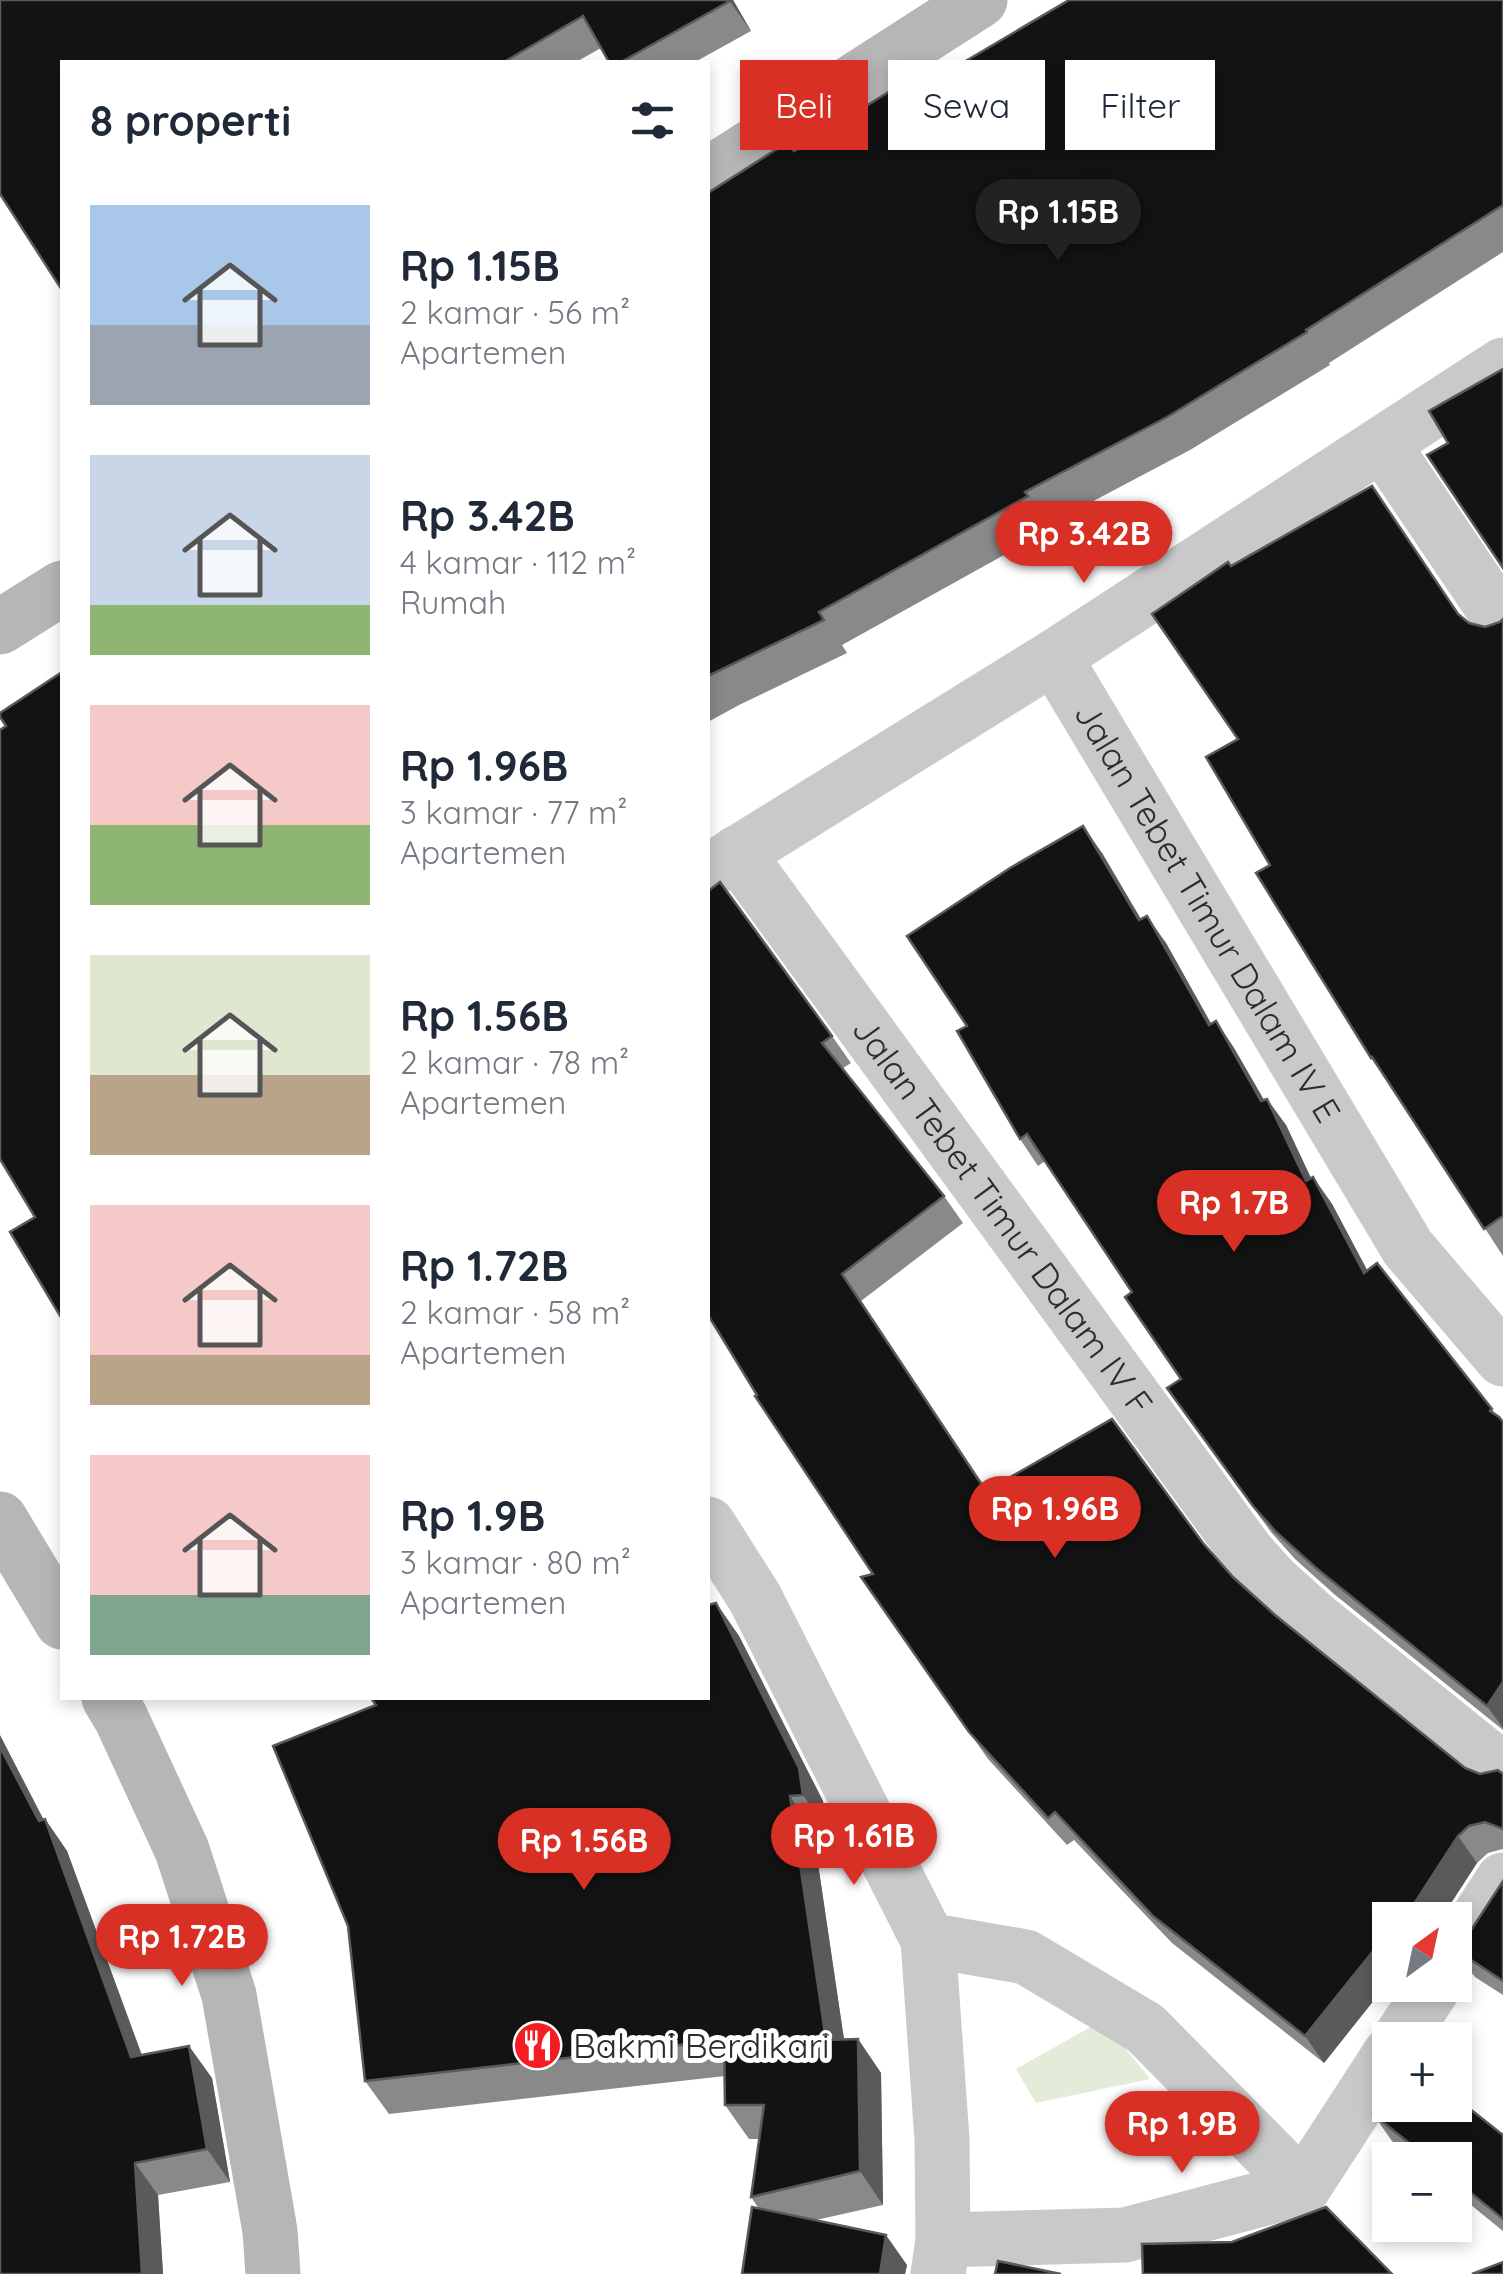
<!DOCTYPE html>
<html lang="id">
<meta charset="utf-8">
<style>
:root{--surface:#fff;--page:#f2f2f3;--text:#1f2937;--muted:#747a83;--accent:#d93025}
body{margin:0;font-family:Quicksand,sans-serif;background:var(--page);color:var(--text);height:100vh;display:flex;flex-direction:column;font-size:38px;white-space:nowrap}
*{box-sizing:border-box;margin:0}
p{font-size:32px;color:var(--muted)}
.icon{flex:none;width:55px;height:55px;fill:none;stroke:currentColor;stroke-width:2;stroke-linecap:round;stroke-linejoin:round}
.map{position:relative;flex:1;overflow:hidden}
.side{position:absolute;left:60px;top:60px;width:650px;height:1640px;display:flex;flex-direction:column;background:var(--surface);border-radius:0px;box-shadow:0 5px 15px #0003}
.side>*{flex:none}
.guide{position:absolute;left:740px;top:60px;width:612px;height:90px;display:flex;gap:20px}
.needle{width:65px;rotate:33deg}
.buttons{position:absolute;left:1372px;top:1902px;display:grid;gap:20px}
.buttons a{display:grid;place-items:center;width:100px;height:100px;border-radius:0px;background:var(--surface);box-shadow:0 5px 15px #0003;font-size:50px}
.price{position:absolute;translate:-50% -85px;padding:0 22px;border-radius:35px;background:var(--accent);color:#fff;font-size:32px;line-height:65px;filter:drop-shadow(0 2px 5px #0008)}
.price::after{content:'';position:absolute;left:50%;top:60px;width:30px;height:22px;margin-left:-15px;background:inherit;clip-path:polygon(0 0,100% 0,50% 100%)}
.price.selected{background:#222;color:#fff}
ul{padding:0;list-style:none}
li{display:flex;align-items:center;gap:30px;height:250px;padding:0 30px}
li span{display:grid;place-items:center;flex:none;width:280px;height:200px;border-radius:0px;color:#555}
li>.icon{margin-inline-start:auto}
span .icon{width:120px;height:120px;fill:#fffc;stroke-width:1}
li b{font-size:42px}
h2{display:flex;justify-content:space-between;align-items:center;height:120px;padding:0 30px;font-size:42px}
.tag{padding:0 35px;border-radius:0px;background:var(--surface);box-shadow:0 5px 15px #0003;font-size:35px;line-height:90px}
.tag.selected{background:var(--accent);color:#fff}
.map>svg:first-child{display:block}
</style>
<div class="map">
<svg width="1503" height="2274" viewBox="0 0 1503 2274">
<rect width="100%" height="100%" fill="#fff"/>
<!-- green -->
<polygon fill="#e2ecd8" points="1103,2020 1150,2079 1036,2103 1016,2069"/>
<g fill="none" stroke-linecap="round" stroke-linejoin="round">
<!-- street -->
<g stroke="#c9c9c9" stroke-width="55">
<polyline points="1383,445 1503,623"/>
<path id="s1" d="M1054,657l354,591 95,111"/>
<path id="s2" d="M737,853l510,699 26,29 41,37 189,152"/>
<polyline points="709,871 1054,657 1503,365"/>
<polyline points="708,1524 755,1598 928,1940 942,2140 943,2240 938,2274"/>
<polyline points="928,1940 1026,1957 1145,2028 1303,2188"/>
<polyline points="1455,1954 1503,1880"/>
<polyline points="1399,2040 1435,1985"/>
<polyline points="943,2240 1125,2235 1303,2188 1390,2054"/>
</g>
<!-- secondary -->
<g stroke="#b6b6b6" stroke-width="55">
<polyline points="708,175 980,0"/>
<polyline points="0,627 62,588"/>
<polyline points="0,1519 62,1622"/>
<polyline points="109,1698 121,1718 182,1850 229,1995 270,2231 273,2274"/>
</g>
</g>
<!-- wall -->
<g fill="#898989">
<polygon points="0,0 733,0 751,31 695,62 609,62 601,48 576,62 62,62"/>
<polygon points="1503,0 1503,252 1329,363 1330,365 1190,450 1048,525 1051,529 842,645 847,653 739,705 708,722 708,193 943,75"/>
<polygon points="1231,566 1460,615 1469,623 1485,627 1500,622 1503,619 1503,1256 1391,1085 1371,1058 1270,865 1238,739"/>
<polygon points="1102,853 1141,919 1166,943 1211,1024 1216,1021 1234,1048 1264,1100 1286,1125 1311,1178 1313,1177 1332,1204 1367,1270 1503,1422 1503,1730 1334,1594 1295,1559 1271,1532 1185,1414 1181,1379 1132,1292 1045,1161 1038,1166 1020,1139"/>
<polygon points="708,891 832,1036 851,1063 843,1068 944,1196 963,1223 861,1301 987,1491 1203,1543 1233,1577 1275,1615 1465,1768 1480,1774 1503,1774 1503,1849 1488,1853 1477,1863 1440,1920 1390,1920 1390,1980 1324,2063 1172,1943 1074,1840 1067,1845 988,1759 861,1577 873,1574 757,1395"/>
<polygon points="716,1603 739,1636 823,1801 826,1828 813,1830 844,2040 858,2039 881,2073 883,2205 816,2220 907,2265 905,2274 742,2274 759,2209 751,2197 759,2139 749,2139 725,2105 725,2076 389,2114 365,2081 376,1705"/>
<polygon points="44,1819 45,1819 67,1851 142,2055 212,2078 230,2182 158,2195 163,2274 0,2274"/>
<polygon points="1503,1881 1503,1995 1475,1977 1456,1950 1462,1944"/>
<polygon points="1373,2114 1503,2135 1503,2231 1455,2192 1455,2160 1415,2160 1392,2141"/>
</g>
<!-- shaded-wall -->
<g fill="#5a5a5a">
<polygon points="729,0 733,0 751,31"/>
<polygon points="1083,826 1102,853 1157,947 1139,920"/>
<polygon points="1147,916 1166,943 1227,1052 1209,1025"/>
<polygon points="1216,1021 1234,1048 1280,1128 1261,1101"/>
<polygon points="1267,1099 1286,1125 1325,1208 1306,1181"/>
<polygon points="1313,1177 1332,1204 1383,1300 1364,1273"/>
<polygon points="842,1274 861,1301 1005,1518 986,1491"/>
<polygon points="716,1603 739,1636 823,1801 826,1828 803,1795"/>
<polygon points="1503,1682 1503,1728 1487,1706"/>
<polygon points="0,1735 48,1828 45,1819 67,1851 154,2089 131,2057 39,1821 0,1747"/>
<polygon points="790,1796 813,1830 849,2073 826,2040"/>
<polygon points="1458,1836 1477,1863 1440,1920 1408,1920 1407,1918 1410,1910"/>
<polygon points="1390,1930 1390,1980 1324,2063 1305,2036"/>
<polygon points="858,2039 881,2073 883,2205 860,2171"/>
<polygon points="189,2046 212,2078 230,2182 207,2149"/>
<polygon points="135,2163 158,2195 163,2274 142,2274"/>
<polygon points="886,2235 907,2265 905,2274 880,2274"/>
</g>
<!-- building -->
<g fill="#131313" stroke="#5a5a5a" stroke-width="2.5">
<polygon points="0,0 729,0 730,1 621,62 609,62 583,16 504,62 62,62 62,290 0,194"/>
<polygon points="1069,0 1503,0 1503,205 1306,330 1307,332 1167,417 1025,492 1028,496 819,612 824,620 708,676 708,193 788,142 794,151 935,63 942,75"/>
<polygon points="1503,369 1503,568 1427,455 1448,443 1429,411"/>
<polygon points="1372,486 1458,614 1469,623 1485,627 1500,622 1503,619 1503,1216 1484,1229 1372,1057 1371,1058 1256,873 1270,865 1206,757 1238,739 1152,614 1228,562 1231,566"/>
<polygon points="62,672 62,1319 10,1232 35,1217 0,1159 0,730 6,726 0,717 0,713"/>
<polygon points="1083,826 1139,920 1147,916 1209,1025 1216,1021 1261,1101 1267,1099 1306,1181 1313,1177 1364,1273 1377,1263 1492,1409 1490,1411 1499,1417 1503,1422 1503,1682 1487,1706 1316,1568 1276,1532 1253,1506 1167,1388 1181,1379 1125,1297 1132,1292 1027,1134 1020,1139 957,1031 967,1026 907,936 1010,868"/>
<polygon points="720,882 832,1036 822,1043 944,1196 842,1274 986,1491 1112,1419 1203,1543 1233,1577 1275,1615 1465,1768 1480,1774 1498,1770 1503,1774 1503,1829 1485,1822 1469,1826 1458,1836 1410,1910 1407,1918 1402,1915 1398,1920 1390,1920 1390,1930 1305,2036 1153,1916 1055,1812 1048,1818 969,1732 861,1577 873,1574 755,1396 757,1395 708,1315 708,891"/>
<polygon points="716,1603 799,1768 803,1795 790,1796 826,2040 858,2039 860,2171 751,2197 764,2105 725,2105 724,2040 365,2081 348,1926 273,1746 376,1705 371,1698 708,1698 708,1605"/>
<polygon points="0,1747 39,1821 45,1819 131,2057 189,2046 207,2149 135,2163 142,2274 0,2274"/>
<polygon points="1503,1881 1503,1981 1456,1950 1462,1944"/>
<polygon points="1390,2093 1390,2105 1455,2105 1455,2097 1503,2135 1503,2219 1455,2180 1455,2160 1430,2160 1373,2114"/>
<polygon points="752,2207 886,2235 880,2274 742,2274"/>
<polygon points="1326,2207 1392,2274 1143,2274 1142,2244 1232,2242"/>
<polygon points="998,2261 1061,2274 995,2274"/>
<polygon points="1503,2262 1503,2274 1472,2274"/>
</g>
<!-- icons -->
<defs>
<symbol id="restaurant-disc" viewBox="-11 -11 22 22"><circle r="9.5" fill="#f41d24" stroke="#fff"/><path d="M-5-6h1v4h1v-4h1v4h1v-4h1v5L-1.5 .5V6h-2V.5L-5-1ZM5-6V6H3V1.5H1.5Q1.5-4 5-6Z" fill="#fff"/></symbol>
</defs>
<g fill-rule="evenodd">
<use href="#restaurant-disc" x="510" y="2018" width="55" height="55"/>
</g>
<g text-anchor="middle" stroke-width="10" stroke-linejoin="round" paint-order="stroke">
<!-- street labels -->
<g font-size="35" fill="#2c2c2c" stroke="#fff">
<text dy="12" stroke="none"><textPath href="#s1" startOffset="298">Jalan Tebet Timur Dalam IV E</textPath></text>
<text dy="12" stroke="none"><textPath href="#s2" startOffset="450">Jalan Tebet Timur Dalam IV F</textPath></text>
</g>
<!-- poi labels -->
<g font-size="35" fill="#2c2c2c" stroke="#fff" text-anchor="start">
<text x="573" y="2058">Bakmi Berdikari</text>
</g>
</g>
</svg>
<div class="buttons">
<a><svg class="needle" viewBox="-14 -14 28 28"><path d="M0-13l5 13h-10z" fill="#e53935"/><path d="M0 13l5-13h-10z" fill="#747a83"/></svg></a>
<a>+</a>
<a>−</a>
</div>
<b class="price selected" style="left:1058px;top:264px">Rp 1.15B</b>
<b class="price" style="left:1084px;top:586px">Rp 3.42B</b>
<b class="price" style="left:1234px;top:1255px">Rp 1.7B</b>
<b class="price" style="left:1055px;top:1561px">Rp 1.96B</b>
<b class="price" style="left:854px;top:1888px">Rp 1.61B</b>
<b class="price" style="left:584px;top:1893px">Rp 1.56B</b>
<b class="price" style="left:182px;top:1989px">Rp 1.72B</b>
<b class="price" style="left:1182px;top:2176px">Rp 1.9B</b>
<div class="guide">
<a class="tag selected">Beli</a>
<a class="tag">Sewa</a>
<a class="tag">Filter</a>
</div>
<section class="side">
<h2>8 properti<svg class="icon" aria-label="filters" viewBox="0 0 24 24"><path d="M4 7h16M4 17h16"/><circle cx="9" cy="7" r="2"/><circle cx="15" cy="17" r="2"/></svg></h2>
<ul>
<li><span style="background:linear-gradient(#a9c7e8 60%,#9aa5b1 0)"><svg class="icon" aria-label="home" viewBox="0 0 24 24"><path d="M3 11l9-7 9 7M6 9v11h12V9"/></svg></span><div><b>Rp 1.15B</b><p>2 kamar · 56 m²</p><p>Apartemen</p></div></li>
<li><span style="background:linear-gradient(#c9d6e8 75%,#8fb573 0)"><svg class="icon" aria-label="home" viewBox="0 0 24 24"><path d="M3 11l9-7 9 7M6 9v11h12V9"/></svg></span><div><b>Rp 3.42B</b><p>4 kamar · 112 m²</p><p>Rumah</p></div></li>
<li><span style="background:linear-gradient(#f6c9c9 60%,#8fb573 0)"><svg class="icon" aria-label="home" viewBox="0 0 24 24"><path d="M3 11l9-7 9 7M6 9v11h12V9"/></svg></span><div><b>Rp 1.96B</b><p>3 kamar · 77 m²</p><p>Apartemen</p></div></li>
<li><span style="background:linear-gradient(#dfe7d0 60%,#b9a48a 0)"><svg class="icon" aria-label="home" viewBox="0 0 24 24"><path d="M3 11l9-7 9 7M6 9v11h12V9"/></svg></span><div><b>Rp 1.56B</b><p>2 kamar · 78 m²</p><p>Apartemen</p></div></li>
<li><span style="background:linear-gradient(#f6c9c9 75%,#b9a48a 0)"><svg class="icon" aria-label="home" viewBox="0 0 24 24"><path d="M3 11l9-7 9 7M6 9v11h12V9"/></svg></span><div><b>Rp 1.72B</b><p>2 kamar · 58 m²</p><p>Apartemen</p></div></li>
<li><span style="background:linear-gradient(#f6c9c9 70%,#7fa58c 0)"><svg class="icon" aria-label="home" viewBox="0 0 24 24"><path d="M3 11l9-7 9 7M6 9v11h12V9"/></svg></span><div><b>Rp 1.9B</b><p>3 kamar · 80 m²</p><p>Apartemen</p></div></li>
</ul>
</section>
</div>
